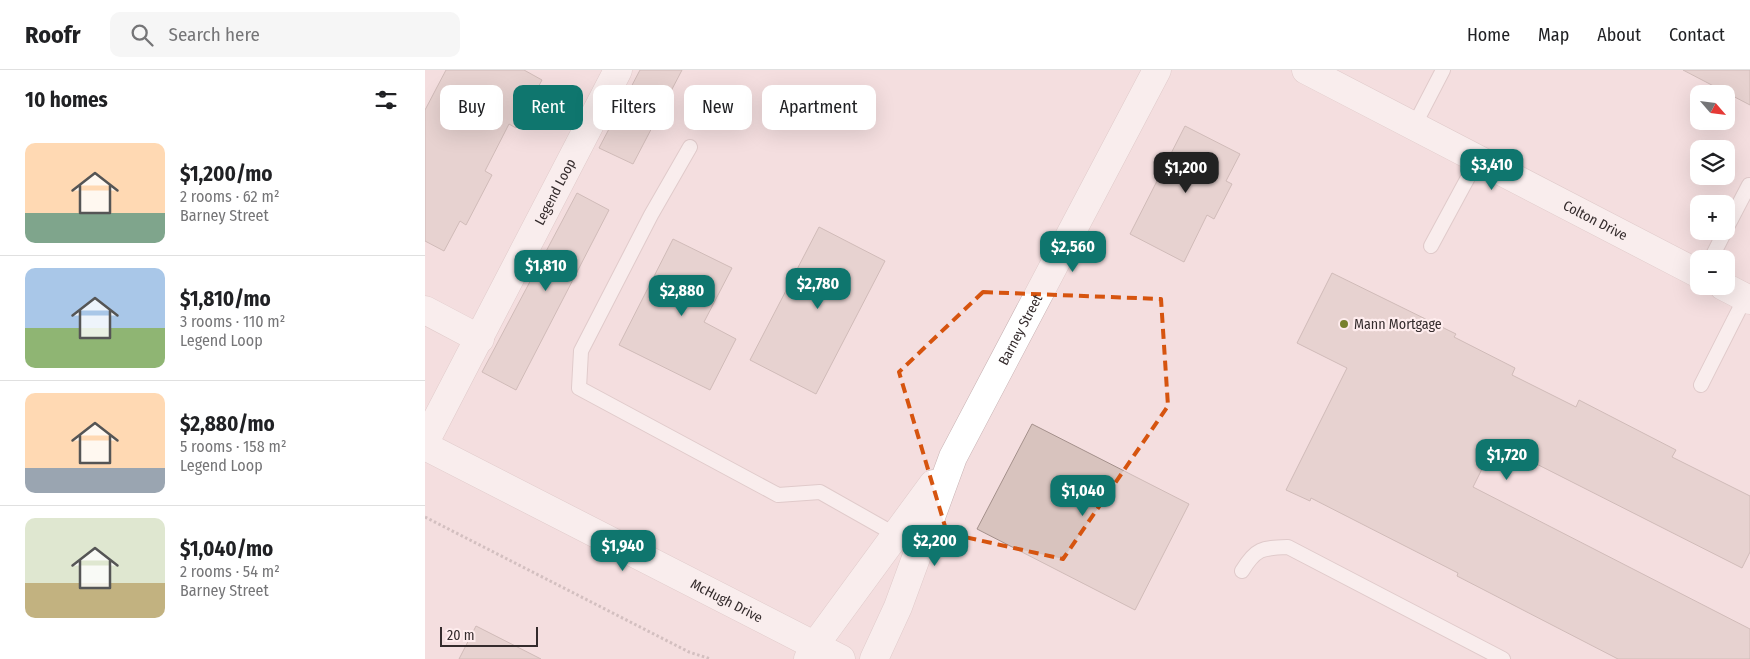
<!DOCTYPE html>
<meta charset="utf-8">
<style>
:root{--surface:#fff;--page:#f6f6f6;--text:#202124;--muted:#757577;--line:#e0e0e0;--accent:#0f766e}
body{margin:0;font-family:"Fira Sans Condensed",sans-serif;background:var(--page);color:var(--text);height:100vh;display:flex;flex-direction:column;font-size:19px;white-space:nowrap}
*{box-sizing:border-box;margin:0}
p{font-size:16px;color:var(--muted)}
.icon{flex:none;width:28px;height:28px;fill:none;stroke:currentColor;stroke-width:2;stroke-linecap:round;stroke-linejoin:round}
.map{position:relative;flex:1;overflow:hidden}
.drawer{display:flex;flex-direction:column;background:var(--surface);width:425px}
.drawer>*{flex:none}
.hud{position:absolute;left:15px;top:15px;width:475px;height:45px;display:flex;gap:10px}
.needle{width:32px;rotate:118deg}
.fabs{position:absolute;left:1265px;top:15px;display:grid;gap:10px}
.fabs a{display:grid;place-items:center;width:45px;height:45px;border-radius:10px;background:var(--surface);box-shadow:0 5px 20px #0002;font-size:25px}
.scale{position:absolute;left:15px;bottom:12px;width:98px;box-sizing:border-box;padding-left:5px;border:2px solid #342b2c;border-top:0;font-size:14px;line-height:18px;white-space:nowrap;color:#342b2c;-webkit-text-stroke:4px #feeced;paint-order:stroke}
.price{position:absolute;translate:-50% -42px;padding:0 11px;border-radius:10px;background:var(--accent);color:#fff;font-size:16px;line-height:32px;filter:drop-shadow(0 1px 2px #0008)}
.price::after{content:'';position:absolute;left:50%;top:30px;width:15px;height:11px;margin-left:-8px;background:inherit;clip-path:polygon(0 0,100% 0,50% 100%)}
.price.on{background:#222;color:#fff}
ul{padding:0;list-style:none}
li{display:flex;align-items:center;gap:15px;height:125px;padding:0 25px}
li+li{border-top:1px solid var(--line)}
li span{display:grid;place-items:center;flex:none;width:140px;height:100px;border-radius:10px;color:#555}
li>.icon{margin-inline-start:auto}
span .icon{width:60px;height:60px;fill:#fffc;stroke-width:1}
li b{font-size:21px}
h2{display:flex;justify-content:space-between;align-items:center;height:60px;padding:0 25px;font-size:21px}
.tag{padding:0 18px;border-radius:10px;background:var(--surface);box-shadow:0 5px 20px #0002;font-size:18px;line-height:45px}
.tag.on{background:var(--accent);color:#fff}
header{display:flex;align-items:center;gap:30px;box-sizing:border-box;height:70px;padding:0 25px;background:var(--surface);border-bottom:1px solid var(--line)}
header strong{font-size:24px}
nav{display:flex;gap:28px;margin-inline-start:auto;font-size:18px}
.search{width:350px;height:45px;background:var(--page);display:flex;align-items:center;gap:12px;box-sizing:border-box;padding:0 18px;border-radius:10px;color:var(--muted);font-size:19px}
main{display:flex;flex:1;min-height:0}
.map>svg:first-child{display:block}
</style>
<header>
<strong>Roofr</strong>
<div class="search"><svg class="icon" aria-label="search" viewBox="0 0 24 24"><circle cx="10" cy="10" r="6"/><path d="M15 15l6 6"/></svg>Search here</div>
<nav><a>Home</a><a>Map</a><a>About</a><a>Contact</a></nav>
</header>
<main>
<section class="drawer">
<h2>10 homes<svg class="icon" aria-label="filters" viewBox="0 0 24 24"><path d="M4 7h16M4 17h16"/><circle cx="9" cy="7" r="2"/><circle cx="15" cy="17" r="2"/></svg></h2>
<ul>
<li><span style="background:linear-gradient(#ffd9b3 70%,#7fa58c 0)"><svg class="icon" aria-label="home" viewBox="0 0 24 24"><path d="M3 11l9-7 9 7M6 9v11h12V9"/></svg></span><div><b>$1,200/mo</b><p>2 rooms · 62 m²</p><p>Barney Street</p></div></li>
<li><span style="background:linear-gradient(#a9c7e8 60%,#8fb573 0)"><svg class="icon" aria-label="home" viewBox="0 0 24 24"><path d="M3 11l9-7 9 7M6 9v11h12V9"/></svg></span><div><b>$1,810/mo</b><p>3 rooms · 110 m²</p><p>Legend Loop</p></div></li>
<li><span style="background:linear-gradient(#ffd9b3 75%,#9aa5b1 0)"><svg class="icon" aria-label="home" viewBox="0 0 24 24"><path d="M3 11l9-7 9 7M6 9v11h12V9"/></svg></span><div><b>$2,880/mo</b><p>5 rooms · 158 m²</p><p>Legend Loop</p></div></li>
<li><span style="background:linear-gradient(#dfe7d0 65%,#c2b280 0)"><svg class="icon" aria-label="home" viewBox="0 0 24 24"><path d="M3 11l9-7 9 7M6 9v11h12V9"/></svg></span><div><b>$1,040/mo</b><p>2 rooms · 54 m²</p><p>Barney Street</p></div></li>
</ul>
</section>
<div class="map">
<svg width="1325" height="589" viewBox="0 0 1325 589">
<rect width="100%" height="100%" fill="#f4dedf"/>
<!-- building -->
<g fill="#d8c3be" stroke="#a4908b">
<polygon points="21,0 99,0 117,10 91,58 84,54 60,101 67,105 41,155 35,151 19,181 0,171 0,40"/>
<polygon points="215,0 257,0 208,94 174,78"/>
<polygon points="1258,0 1325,0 1325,35"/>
<polygon points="760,56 815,84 801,111 807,114 789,149 782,145 759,192 705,164"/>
<polygon points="152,123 184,140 91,320 57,302"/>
<polygon points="394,157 460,191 391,324 325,290"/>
<polygon points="248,169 307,198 279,252 311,269 285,320 194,275"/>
<polygon points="907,203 1031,264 1029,267 1090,298 1087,305 1151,337 1154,330 1251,380 1247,387 1325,426 1325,482 1317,498 1070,373 1048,417 1325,559 1325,589 1193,589 1032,506 1033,503 886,428 885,431 861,420 922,298 872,273"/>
<polygon points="607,354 764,434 710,540 552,459"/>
<polygon points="51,556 116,589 34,589"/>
</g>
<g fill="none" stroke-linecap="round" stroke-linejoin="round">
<defs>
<g id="service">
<polyline points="989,56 1018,0"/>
<polyline points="265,77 226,145 156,281 154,318 353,425 395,422 471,465"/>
<polyline points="1301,159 1324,115"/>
<polyline points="1006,176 1053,89"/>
<polyline points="1286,189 1300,161"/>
<polyline points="1276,315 1320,228"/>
<path d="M817,501c14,-23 20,-23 46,-24l215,112"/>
</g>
<g id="minor">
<path id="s1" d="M881,0l393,204"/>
<polyline points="1298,216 1325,230"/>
<polyline points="0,240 55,269"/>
<path id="s2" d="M0,372l193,-372"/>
<polyline points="383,589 390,575 508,414"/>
<path id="s3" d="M449,589l24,-52 55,-150 204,-387"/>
</g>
<g id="tertiary">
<path id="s4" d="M0,376l416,213"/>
</g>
</defs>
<!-- service casing -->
<use href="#service" stroke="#c8b2b3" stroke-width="16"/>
<!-- minor casing -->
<use href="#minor" stroke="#c8b2b3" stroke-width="29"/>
<!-- tertiary casing -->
<use href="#tertiary" stroke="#c8b2b3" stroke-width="29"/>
<!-- path -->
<polyline stroke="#ab9a9b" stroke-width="3" stroke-dasharray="2.5 2.5" stroke-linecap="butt" points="0,447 264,582 286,589"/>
<!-- service -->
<use href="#service" stroke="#fff" stroke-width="14"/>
<!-- minor -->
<use href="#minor" stroke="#fff" stroke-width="28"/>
<!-- tertiary -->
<use href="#tertiary" stroke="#fff" stroke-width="28"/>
</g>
<!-- marked area -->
<path d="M0 0H1325V589H0ZM558,222l178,7 7,107 -105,153 -116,-26 -48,-161z" fill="#f4dedf" fill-opacity=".55" fill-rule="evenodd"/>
<path fill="none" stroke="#d6540f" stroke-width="4" stroke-dasharray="10 6" stroke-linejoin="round" d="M558,222l178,7 7,107 -105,153 -116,-26 -48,-161z"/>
<!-- markers -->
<circle fill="#78812d" stroke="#feeced" stroke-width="2" cx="919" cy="254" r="5"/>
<g text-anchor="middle" stroke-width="4.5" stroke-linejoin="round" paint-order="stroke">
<!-- street labels -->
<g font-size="14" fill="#342b2c" stroke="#feeced">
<text dy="5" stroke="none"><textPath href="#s2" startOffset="282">Legend Loop</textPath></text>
<text dy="5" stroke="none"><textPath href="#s1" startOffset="326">Colton Drive</textPath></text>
<text dy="5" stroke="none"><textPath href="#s3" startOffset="361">Barney Street</textPath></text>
<text dy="5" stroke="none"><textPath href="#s4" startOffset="339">McHugh Drive</textPath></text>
</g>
<!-- poi labels -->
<g font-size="14" fill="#342b2c" stroke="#feeced" text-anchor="start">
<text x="929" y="259">Mann Mortgage</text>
</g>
</g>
</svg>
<div class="fabs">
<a><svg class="needle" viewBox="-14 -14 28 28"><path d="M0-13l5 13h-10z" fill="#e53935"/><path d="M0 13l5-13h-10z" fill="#757577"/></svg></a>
<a><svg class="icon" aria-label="layers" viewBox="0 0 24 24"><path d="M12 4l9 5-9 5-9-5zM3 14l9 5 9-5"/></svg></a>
<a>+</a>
<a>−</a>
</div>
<div class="scale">20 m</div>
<b class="price" style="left:1067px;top:121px">$3,410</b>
<b class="price on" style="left:761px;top:124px">$1,200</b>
<b class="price" style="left:648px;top:203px">$2,560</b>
<b class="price" style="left:121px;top:222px">$1,810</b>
<b class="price" style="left:393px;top:240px">$2,780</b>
<b class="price" style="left:257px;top:247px">$2,880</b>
<b class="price" style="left:1082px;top:411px">$1,720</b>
<b class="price" style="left:658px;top:447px">$1,040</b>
<b class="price" style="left:510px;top:497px">$2,200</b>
<b class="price" style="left:198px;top:502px">$1,940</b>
<div class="hud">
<a class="tag">Buy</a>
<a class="tag on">Rent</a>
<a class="tag">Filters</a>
<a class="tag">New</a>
<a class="tag">Apartment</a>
</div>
</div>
</main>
